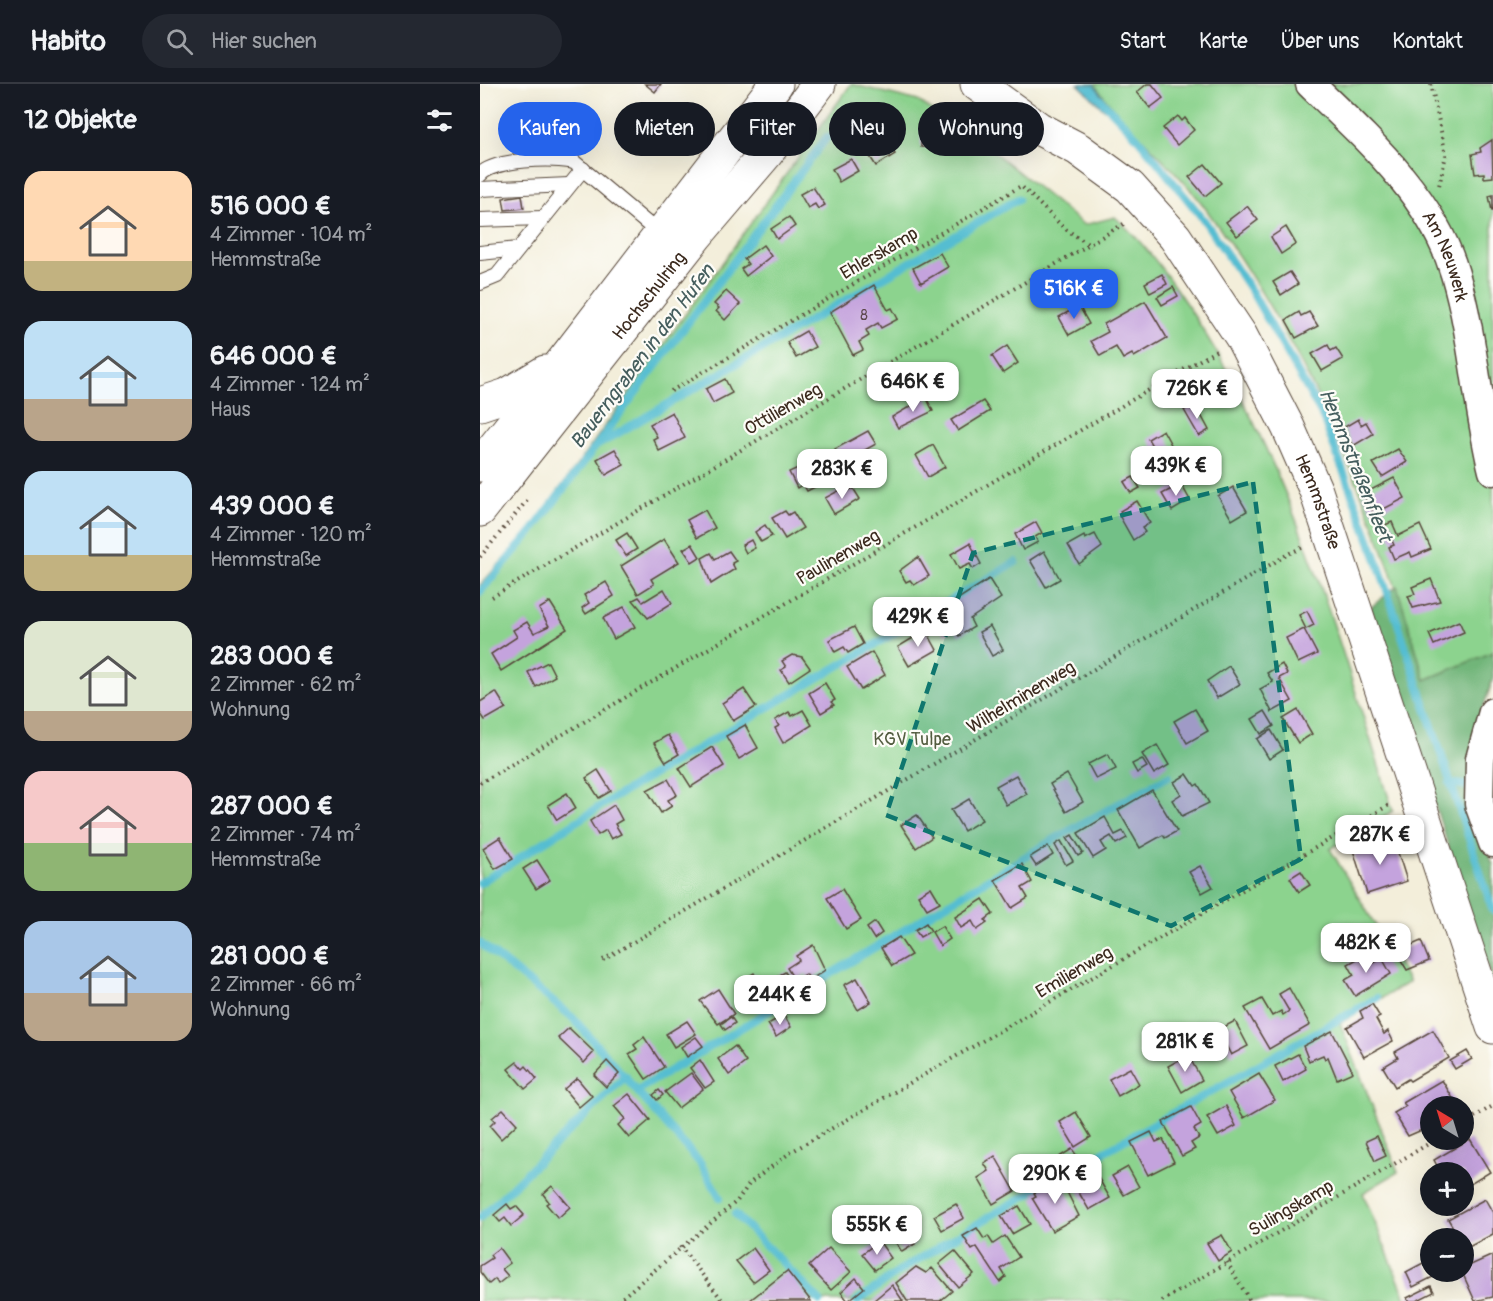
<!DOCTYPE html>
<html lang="de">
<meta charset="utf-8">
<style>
:root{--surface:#171b24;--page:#242831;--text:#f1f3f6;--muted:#9ea1a6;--line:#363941;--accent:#2563eb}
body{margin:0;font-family:Pangolin,sans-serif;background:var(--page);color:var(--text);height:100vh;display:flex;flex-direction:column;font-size:22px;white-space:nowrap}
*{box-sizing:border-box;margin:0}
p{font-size:20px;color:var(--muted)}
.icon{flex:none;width:33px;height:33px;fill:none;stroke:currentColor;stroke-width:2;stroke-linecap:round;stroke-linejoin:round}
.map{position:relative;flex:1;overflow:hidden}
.details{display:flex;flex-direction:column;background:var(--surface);width:480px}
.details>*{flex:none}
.banner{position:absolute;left:18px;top:18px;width:570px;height:54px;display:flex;gap:12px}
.needle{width:39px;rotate:322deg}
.buttons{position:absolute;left:940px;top:1012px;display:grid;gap:12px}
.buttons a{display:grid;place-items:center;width:54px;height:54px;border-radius:50%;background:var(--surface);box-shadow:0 6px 24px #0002;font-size:30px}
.price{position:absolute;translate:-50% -51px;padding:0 14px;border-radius:12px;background:#fff;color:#222;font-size:20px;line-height:39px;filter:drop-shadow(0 2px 3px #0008)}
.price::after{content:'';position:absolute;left:50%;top:36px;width:18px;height:14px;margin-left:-9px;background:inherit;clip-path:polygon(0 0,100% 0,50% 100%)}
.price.on{background:var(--accent);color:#fff}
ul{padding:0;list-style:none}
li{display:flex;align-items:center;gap:18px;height:150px;padding:0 24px}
li span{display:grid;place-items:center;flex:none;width:168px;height:120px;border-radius:18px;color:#555}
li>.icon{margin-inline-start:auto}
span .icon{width:72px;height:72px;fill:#fffc;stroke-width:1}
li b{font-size:26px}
h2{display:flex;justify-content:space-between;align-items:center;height:72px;padding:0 24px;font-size:26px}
.chip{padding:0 21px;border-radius:27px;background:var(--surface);box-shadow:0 6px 24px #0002;font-size:21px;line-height:54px}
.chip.on{background:var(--accent);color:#fff}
header{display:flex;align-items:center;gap:36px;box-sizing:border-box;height:84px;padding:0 30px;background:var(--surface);border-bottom:2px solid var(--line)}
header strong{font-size:28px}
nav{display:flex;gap:33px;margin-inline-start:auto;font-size:21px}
.search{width:420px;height:54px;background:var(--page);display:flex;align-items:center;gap:15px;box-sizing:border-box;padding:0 21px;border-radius:33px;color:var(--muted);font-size:22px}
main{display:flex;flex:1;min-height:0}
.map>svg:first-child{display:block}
</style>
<header>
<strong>Habito</strong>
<div class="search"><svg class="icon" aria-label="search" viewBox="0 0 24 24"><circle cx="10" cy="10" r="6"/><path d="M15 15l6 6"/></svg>Hier suchen</div>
<nav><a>Start</a><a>Karte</a><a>Über uns</a><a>Kontakt</a></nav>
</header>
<main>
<section class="details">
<h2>12 Objekte<svg class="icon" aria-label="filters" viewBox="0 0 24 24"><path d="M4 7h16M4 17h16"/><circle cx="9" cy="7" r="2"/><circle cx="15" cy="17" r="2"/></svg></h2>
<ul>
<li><span style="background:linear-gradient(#ffd9b3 75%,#c2b280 0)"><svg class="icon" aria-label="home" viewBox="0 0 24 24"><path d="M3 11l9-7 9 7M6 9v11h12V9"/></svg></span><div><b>516 000 €</b><p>4 Zimmer · 104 m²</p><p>Hemmstraße</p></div></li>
<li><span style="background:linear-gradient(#bfe0f5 65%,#b9a48a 0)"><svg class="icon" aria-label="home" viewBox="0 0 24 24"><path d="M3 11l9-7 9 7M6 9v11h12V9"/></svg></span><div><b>646 000 €</b><p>4 Zimmer · 124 m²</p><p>Haus</p></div></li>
<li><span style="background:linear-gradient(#bfe0f5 70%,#c2b280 0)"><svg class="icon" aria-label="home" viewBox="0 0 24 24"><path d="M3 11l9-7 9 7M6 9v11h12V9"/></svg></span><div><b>439 000 €</b><p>4 Zimmer · 120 m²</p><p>Hemmstraße</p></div></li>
<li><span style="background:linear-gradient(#dfe7d0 75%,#b9a48a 0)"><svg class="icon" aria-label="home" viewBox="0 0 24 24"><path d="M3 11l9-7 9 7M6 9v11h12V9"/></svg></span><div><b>283 000 €</b><p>2 Zimmer · 62 m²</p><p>Wohnung</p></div></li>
<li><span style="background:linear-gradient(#f6c9c9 60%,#8fb573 0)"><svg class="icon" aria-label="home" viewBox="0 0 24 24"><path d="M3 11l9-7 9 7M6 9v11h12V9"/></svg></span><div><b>287 000 €</b><p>2 Zimmer · 74 m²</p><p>Hemmstraße</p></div></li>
<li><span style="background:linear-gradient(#a9c7e8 60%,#b9a48a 0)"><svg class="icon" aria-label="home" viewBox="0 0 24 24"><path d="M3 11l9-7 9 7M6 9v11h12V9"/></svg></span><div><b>281 000 €</b><p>2 Zimmer · 66 m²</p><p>Wohnung</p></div></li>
</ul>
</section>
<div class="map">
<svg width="1013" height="1217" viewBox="0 0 1013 1217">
<rect width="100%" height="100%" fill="#fdfcf7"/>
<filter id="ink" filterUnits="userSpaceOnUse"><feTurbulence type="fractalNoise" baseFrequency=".0167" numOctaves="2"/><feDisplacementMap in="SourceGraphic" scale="12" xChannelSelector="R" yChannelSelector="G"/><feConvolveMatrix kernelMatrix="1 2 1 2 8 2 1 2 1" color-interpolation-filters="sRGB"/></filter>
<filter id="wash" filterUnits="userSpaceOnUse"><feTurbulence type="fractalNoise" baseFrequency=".008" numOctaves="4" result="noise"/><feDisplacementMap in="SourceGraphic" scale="24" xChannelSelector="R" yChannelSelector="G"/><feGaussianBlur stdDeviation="1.35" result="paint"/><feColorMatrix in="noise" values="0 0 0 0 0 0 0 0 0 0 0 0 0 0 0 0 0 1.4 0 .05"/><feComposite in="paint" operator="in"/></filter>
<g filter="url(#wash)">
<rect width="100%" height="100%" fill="#f3eeda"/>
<!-- green -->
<g fill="#8cd38e" stroke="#647e56" stroke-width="1.5">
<path d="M371,0l67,17 66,43 100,81 31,-8c30,26 52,58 74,91 101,152 149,331 204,503l-63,38 79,133 -69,41 58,149 -35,21 44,108h-927v-716l48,-52z"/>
<path d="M614,0h399v568l-68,28c-49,-168 -117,-333 -222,-475 -32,-43 -77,-77 -109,-121z"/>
</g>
<!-- forest -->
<polygon fill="#71b579" stroke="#56704c" stroke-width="1.5" points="917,502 945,596 1013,568 1013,595 1002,627 1004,754 1013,781 1013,898 890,524"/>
<!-- water -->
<polygon fill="#54bdd1" stroke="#487478" stroke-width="1.5" points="598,0 614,0 629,21 624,25"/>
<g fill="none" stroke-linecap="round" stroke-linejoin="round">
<!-- stream -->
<g stroke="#54bdd1" stroke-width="8">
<polyline points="621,16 657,53 724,136 772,208 842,331 896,473 1013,827"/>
<polyline points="118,361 538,115"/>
<polyline points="0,508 53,446 347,53"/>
<polyline points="970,699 988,702"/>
<polyline points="0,799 130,716 536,478"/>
<polyline points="0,859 92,933 220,1079 240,1114"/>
<polyline points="158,1006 578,753 689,692"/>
<polyline points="255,1130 340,1217"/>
<polyline points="0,1134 146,992"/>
<polyline points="377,1217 427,1182 524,1124 897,914"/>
</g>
</g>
<g id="blocks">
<!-- building -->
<g fill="#c4a3dd">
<polygon points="165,0 181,0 175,8"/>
<polygon points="667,0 672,0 683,14 670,24 657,8"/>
<polygon points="698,32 702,37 705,34 714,46 697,61 683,44"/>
<polygon points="441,44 458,44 457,64 441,63"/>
<polygon points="1012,56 1013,93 1004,94 1004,89 995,90 992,70 1001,68 1000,64"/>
<polygon points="406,57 415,70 396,82 387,68"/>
<polygon points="371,75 378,87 359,98 352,85"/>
<polygon points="725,80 741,99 725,112 709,93"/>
<polygon points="333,103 345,121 338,125 335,120 328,124 320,110"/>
<polygon points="42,111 44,124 25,126 23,114"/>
<polygon points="1013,111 1013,127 1012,127 1009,112"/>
<polygon points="767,122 778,136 757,152 746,138"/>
<polygon points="309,133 315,142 297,155 291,145"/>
<polygon points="806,143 816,160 801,170 791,153"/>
<polygon points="283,161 291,172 266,192 261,185 268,180 264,175"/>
<polygon points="460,169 468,183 441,199 433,184"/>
<polygon points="810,188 818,200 801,211 793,198"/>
<polygon points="682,190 687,200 670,209 665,199"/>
<polygon points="394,201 408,226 412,224 418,235 401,244 398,239 386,246 389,252 379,258 383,266 373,271 350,228"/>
<polygon points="693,203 698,212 682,221 677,213"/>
<polygon points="246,207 260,220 245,236 236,227 239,224 234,220"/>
<polygon points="665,217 687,254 654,273 652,270 643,275 636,263 620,272 611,257 628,248 624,240"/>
<polygon points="599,222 609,240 589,251 579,233"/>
<polygon points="819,228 821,232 829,228 838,242 816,254 806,236"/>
<polygon points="326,247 335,263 316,274 307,258"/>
<polygon points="848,261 851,267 856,264 863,275 842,287 832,270"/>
<polygon points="527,262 538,279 523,289 512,272"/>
<polygon points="245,295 252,309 233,319 226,305"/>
<polygon points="446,313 453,327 418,344 412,333"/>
<polygon points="503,317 510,327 478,347 471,336"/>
<polygon points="715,320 729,346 719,352 704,326"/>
<polygon points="192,328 205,354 179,367 173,355 177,353 170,340"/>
<polygon points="878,335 881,341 886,338 893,350 873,362 863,344"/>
<polygon points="683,346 694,366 679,374 668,355"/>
<polygon points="388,347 396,360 363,378 355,365"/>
<polygon points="453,361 465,383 448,393 436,371"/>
<polygon points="135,365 144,381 126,391 117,375"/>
<polygon points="918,365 927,378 902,393 893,379"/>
<polygon points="331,378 341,400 327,407 323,400 317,404 309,388"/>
<polygon points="653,393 660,404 651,409 644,398"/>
<polygon points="914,394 925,414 894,430 883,410"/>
<polygon points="701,400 710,416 692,427 682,410"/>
<polygon points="753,403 767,427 752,436 738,412"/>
<polygon points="373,404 380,415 354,430 345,414 362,405 364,409"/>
<polygon points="657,417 670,439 662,444 665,448 653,456 640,433 643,431 640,427"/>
<polygon points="225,426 235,444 217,454 207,436"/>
<polygon points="305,427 308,431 313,428 323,444 305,455 292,434"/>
<polygon points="556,438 562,449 555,453 558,458 543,466 535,450"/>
<polygon points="912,438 918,452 940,441 951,465 932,473 930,468 914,475 909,463 914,461 905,441"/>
<polygon points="285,441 292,452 281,458 275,448"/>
<polygon points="147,449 157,465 146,472 136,456"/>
<polygon points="615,450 622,463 599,480 588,461 604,452 605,455"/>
<polygon points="184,455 199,478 171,495 174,500 158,510 141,482"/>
<polygon points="271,456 275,464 266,469 262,461"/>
<polygon points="490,459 501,480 493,485 490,480 479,485 471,470"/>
<polygon points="212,460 220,473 212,478 203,465"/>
<polygon points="249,467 256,477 252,479 255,485 231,500 222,474 231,469 235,475"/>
<polygon points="564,467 580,495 566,503 550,476"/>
<polygon points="438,473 449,492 434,501 430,496 426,498 419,487"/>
<polygon points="509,495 521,514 490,535 494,543 479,552 474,545 465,551 453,531"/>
<polygon points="951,495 960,517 933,524 928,512 935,510 932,503"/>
<polygon points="126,498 134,512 106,530 102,524 109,519 104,511"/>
<polygon points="184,505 192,519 168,534 153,516 159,513 163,518"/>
<polygon points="70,518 87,545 21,587 11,570 37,553 33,546 47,538 54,549 69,542 59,525"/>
<polygon points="144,523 155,543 134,555 123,534"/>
<polygon points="827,527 834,541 826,545 819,531"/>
<polygon points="979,537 984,548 954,561 949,550"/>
<polygon points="510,542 523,566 512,572 499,548"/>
<polygon points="374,543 383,560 368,569 364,563 355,568 349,556"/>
<polygon points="824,545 837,570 818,579 806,554"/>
<polygon points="446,546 457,566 429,582 418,563"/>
<polygon points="392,568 405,591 381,606 367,583"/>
<polygon points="312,571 322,573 330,584 309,598 301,586 306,583 302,577"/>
<polygon points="68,578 75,592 56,603 48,588"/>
<polygon points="802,580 807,590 799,594 812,617 792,628 780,605 793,598 787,589"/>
<polygon points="749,582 760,600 737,614 727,597"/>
<polygon points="345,599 355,616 351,618 354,621 341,629 329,609"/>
<polygon points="264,605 276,623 253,637 242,619"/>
<polygon points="16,608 26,624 5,636 0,629 0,618"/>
<polygon points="715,625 728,647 707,659 694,637"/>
<polygon points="323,626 332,641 303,659 295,644 299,642 295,636 309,628 312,632"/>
<polygon points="818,626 832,650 818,659 803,635"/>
<polygon points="785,627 794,642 781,650 772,635"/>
<polygon points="265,641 278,664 259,675 246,652"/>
<polygon points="791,646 803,666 789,675 777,655"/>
<polygon points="188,651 199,670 186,678 174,659"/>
<polygon points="677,661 689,681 674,690 662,670"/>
<polygon points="232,663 244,682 211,703 199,684"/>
<polygon points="628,670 636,685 616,695 608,680"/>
<polygon points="662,675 667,683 657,689 652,680"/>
<polygon points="118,686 131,707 119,714 106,694"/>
<polygon points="587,690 603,718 586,728 570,700"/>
<polygon points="707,690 715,702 718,700 729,719 702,732 692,716 701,710 694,698"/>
<polygon points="536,691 547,710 526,721 516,702"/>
<polygon points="188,695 197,711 188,716 192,722 181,729 167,706"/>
<polygon points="672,706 697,747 685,754 683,751 660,764 638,726"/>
<polygon points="87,709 96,724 77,736 68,721"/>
<polygon points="489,715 502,736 484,747 471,726"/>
<polygon points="134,721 142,736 135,740 141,750 131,755 126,746 118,751 110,737"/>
<polygon points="437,731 452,753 436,764 421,741"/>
<polygon points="625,733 635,751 643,747 647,754 636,760 631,752 621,758 626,766 613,774 598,749"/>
<polygon points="592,751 603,769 598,772 587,754"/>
<polygon points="20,753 33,775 15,785 3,764"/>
<polygon points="913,753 927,797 887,810 873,766"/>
<polygon points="581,757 593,777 586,781 575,761"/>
<polygon points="568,762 573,771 556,782 550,773"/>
<polygon points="57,776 70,796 56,805 43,785"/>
<polygon points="542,780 552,798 542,804 548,814 532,824 515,796"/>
<polygon points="720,782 733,803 722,809 709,788"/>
<polygon points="821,787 830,801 819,808 810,794"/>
<polygon points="451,803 460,818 447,825 438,811"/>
<polygon points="362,805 381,836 366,845 347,814"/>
<polygon points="503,815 513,830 505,836 507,839 497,846 492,837 481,844 475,833"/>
<polygon points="395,838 402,849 394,855 387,844"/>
<polygon points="446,839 451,847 440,853 435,846"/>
<polygon points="462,842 470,855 460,862 452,848"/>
<polygon points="419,853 431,871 412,882 401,864"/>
<polygon points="921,854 925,864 941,857 949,877 927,886 910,858"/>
<polygon points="333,861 345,886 330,896 326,890 315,897 307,884 319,876 316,872"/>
<polygon points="888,869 894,879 902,874 911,890 875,912 865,896 874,891 868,880"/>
<polygon points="305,888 309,894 302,898 298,892"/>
<polygon points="274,889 282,903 294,895 304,911 285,923 276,909 270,912 261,897"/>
<polygon points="377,894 391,918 378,926 364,901"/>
<polygon points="809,904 830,941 789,965 765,924 782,915 792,932 801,927 803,931 809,927 799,910"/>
<polygon points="238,905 254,930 238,940 220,917"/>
<polygon points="892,920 900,933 896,935 904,950 908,947 913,957 884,973 867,943 883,934 880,927"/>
<polygon points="304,931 311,943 296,953 288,940"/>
<polygon points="251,933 255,939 245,946 241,940"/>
<polygon points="207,937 216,950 194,963 186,950"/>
<polygon points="755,937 768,962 751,971 738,946"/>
<polygon points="89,944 114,968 104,979 78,954"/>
<polygon points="953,946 969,974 930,997 928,995 915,1003 903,983 918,974 915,968"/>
<polygon points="852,947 873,988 857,995 848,973 845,975 843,971 829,977 823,962"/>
<polygon points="164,953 184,983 166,995 149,970 157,965 154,961"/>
<polygon points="216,953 223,962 207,973 201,963"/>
<polygon points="255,962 266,978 249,991 238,975"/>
<polygon points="987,967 992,975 975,985 970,977"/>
<polygon points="818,970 826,985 803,998 795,982"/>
<polygon points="708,971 722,996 702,1008 688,982"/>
<polygon points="220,976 234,998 225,1004 210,984"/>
<polygon points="127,977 139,990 126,1003 114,991"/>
<polygon points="37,978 43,985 46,982 57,995 45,1005 28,985"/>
<polygon points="650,984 659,1000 638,1012 629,995"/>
<polygon points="211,989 223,1005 198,1024 185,1008"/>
<polygon points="779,990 795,1016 764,1034 749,1008"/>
<polygon points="97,994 112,1012 99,1023 84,1005"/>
<polygon points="962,996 978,1023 951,1023 951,1042 928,1052 914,1029 926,1022 923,1019"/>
<polygon points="179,1006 183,1011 177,1016 173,1011"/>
<polygon points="149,1010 170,1036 149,1054 138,1041 145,1035 134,1022"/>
<polygon points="746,1022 756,1042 738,1052 727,1033"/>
<polygon points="711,1023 721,1041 714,1045 719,1054 711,1059 715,1065 702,1072 683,1038"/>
<polygon points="23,1025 37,1040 21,1055 10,1042 15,1037 12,1034"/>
<polygon points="596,1028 611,1053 595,1063 580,1038"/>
<polygon points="671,1048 676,1058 683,1055 694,1078 668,1091 651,1058"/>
<polygon points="897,1052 906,1072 895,1077 886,1057"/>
<polygon points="990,1055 1010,1088 984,1104 984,1089 961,1089 954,1076"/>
<polygon points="592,1065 597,1072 583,1080 579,1073"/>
<polygon points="515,1072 535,1107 513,1120 498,1094 509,1087 504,1079"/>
<polygon points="612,1083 630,1114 609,1126 591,1095"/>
<polygon points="648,1083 659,1103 644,1111 632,1092"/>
<polygon points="580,1094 599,1132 572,1147 552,1114 556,1112 554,1109"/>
<polygon points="72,1102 90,1123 78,1134 66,1120 69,1118 63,1110"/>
<polygon points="1005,1115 1013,1129 1013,1150 985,1165 984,1155 980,1155 968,1135"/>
<polygon points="27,1120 31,1125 36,1122 44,1131 31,1142 25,1134 20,1138 14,1131"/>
<polygon points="476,1120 484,1134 462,1146 454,1132"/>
<polygon points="539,1122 550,1140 532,1150 521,1132"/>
<polygon points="497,1144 504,1155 508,1152 513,1160 525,1152 539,1173 521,1185 526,1193 520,1198 497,1163 492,1166 483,1152"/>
<polygon points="429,1150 435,1160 422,1168 416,1159"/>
<polygon points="742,1151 752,1168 738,1177 727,1159"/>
<polygon points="399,1157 411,1174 395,1186 382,1170"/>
<polygon points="19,1164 30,1179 22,1185 28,1192 18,1200 15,1195 9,1200 0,1188 0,1182 12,1174 10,1171"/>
<polygon points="273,1164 289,1186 273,1198 256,1177"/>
<polygon points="349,1164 371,1188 351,1206 329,1182"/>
<polygon points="475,1167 494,1190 478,1203 459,1180"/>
<polygon points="1013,1171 1013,1213 995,1217 982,1188 984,1184"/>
<polygon points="945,1178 953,1193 933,1203 926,1188"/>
<polygon points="436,1183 446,1189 452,1184 472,1207 460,1217 427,1217 416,1199"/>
<polygon points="307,1187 331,1217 269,1217"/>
<polygon points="376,1194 384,1204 368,1217 361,1208"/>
<polygon points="412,1201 423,1217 393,1217"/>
<polygon points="951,1202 954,1208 936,1217 928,1217 927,1214"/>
</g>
</g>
</g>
<g filter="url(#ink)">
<use href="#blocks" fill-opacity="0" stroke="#57473a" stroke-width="1.5"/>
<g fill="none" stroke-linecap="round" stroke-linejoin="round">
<defs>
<g id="lane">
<path d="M0,91c13,-16 75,-18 94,-13l87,73"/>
<polyline points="0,105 89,101"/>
<polyline points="0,136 63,134"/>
<polyline points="0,169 38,165"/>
<polyline points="0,199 17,192 103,85"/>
</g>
<g id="street">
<path id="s1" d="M830,0c56,54 123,113 145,190 19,64 22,132 38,197"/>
<polyline points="1013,628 1000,675 999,720 1013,759"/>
</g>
<g id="secondary">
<path id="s2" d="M497,0l61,44 40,21 52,38 45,50 66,99 47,91 28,64 177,536"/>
<polyline points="0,320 27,311 65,288"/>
<polyline points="0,381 84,276 296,0"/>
<path id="s3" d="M0,426l216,-274 70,-82 53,-70"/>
</g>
</defs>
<!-- lane casing -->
<use href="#lane" stroke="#57473a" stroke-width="16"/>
<!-- street casing -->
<use href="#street" stroke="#57473a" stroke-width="31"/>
<!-- secondary casing -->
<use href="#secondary" stroke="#57473a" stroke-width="35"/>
<!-- path -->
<g stroke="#57473a" stroke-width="4" stroke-dasharray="1.5 4.5" stroke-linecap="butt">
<polyline points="951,0 966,71 959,102"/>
<polyline points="191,307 541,102 584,144 611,162"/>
<polyline points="0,473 49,414"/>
<polyline points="12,513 647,138"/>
<polyline points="0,699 737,266"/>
<polyline points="123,876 810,469 826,462"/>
<polyline points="984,1039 1013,1022"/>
<polyline points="200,1162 243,1217"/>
<polyline points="747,1178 770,1217"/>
<polyline points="138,1217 257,1117 270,1099 311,1068 911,720"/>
<polyline points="682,1217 955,1056"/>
</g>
<!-- lane -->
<use href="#lane" stroke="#fff" stroke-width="14"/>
<!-- street -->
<use href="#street" stroke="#fff" stroke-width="28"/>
<!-- secondary -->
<use href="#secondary" stroke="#fff" stroke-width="33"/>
</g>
</g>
<!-- marked area -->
<path fill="#0f766e" fill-opacity="0.2" stroke="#0f766e" stroke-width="4.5" stroke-dasharray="12 8" stroke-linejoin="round" d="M773,398l48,377 -130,67 -285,-111 87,-262z"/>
<g text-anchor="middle" stroke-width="4.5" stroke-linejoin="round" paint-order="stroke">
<!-- number labels -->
<g font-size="15" fill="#5d484e">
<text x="384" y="236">8</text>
</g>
<!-- street labels -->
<g font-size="18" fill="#3b2a1e" stroke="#fdfcf7">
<text transform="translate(399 169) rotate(-30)" y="6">Ehlerskamp</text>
<text dy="6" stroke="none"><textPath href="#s1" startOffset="222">Am Neuwerk</textPath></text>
<text dy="6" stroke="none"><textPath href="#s3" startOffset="273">Hochschulring</textPath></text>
<text transform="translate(303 325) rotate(-30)" y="6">Ottilienweg</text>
<text dy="6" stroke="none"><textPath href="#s2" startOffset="554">Hemmstraße</textPath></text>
<text transform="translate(358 473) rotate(-30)" y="6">Paulinenweg</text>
<text transform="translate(541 613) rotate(-31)" y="6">Wilhelminenweg</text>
<text transform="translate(594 888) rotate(-30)" y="6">Emilienweg</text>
<text transform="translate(811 1124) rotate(-30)" y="6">Sulingskamp</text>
</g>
<!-- park labels -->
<g font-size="18" fill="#535d40" stroke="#fdfcf7">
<text x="432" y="661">KGV Tulpe</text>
</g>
<!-- water labels -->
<g font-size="20" font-style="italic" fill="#445d5d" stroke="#fdfcf7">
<text transform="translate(162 272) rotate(-53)" y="7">Bauerngraben in den Hufen</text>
<text transform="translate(876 381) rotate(68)" y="7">Hemmstraßenfleet</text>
</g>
</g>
</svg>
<div class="buttons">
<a><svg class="needle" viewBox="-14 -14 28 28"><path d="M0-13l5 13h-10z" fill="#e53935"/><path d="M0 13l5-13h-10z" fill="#9ea1a6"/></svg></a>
<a>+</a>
<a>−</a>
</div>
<b class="price on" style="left:594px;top:236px">516K €</b>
<b class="price" style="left:433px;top:329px">646K €</b>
<b class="price" style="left:717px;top:336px">726K €</b>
<b class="price" style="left:696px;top:413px">439K €</b>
<b class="price" style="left:362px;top:416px">283K €</b>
<b class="price" style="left:438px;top:564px">429K €</b>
<b class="price" style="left:900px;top:782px">287K €</b>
<b class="price" style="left:886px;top:890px">482K €</b>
<b class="price" style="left:300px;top:942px">244K €</b>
<b class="price" style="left:705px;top:989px">281K €</b>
<b class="price" style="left:575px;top:1121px">290K €</b>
<b class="price" style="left:397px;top:1172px">555K €</b>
<div class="banner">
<a class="chip on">Kaufen</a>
<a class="chip">Mieten</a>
<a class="chip">Filter</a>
<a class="chip">Neu</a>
<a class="chip">Wohnung</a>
</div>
</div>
</main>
